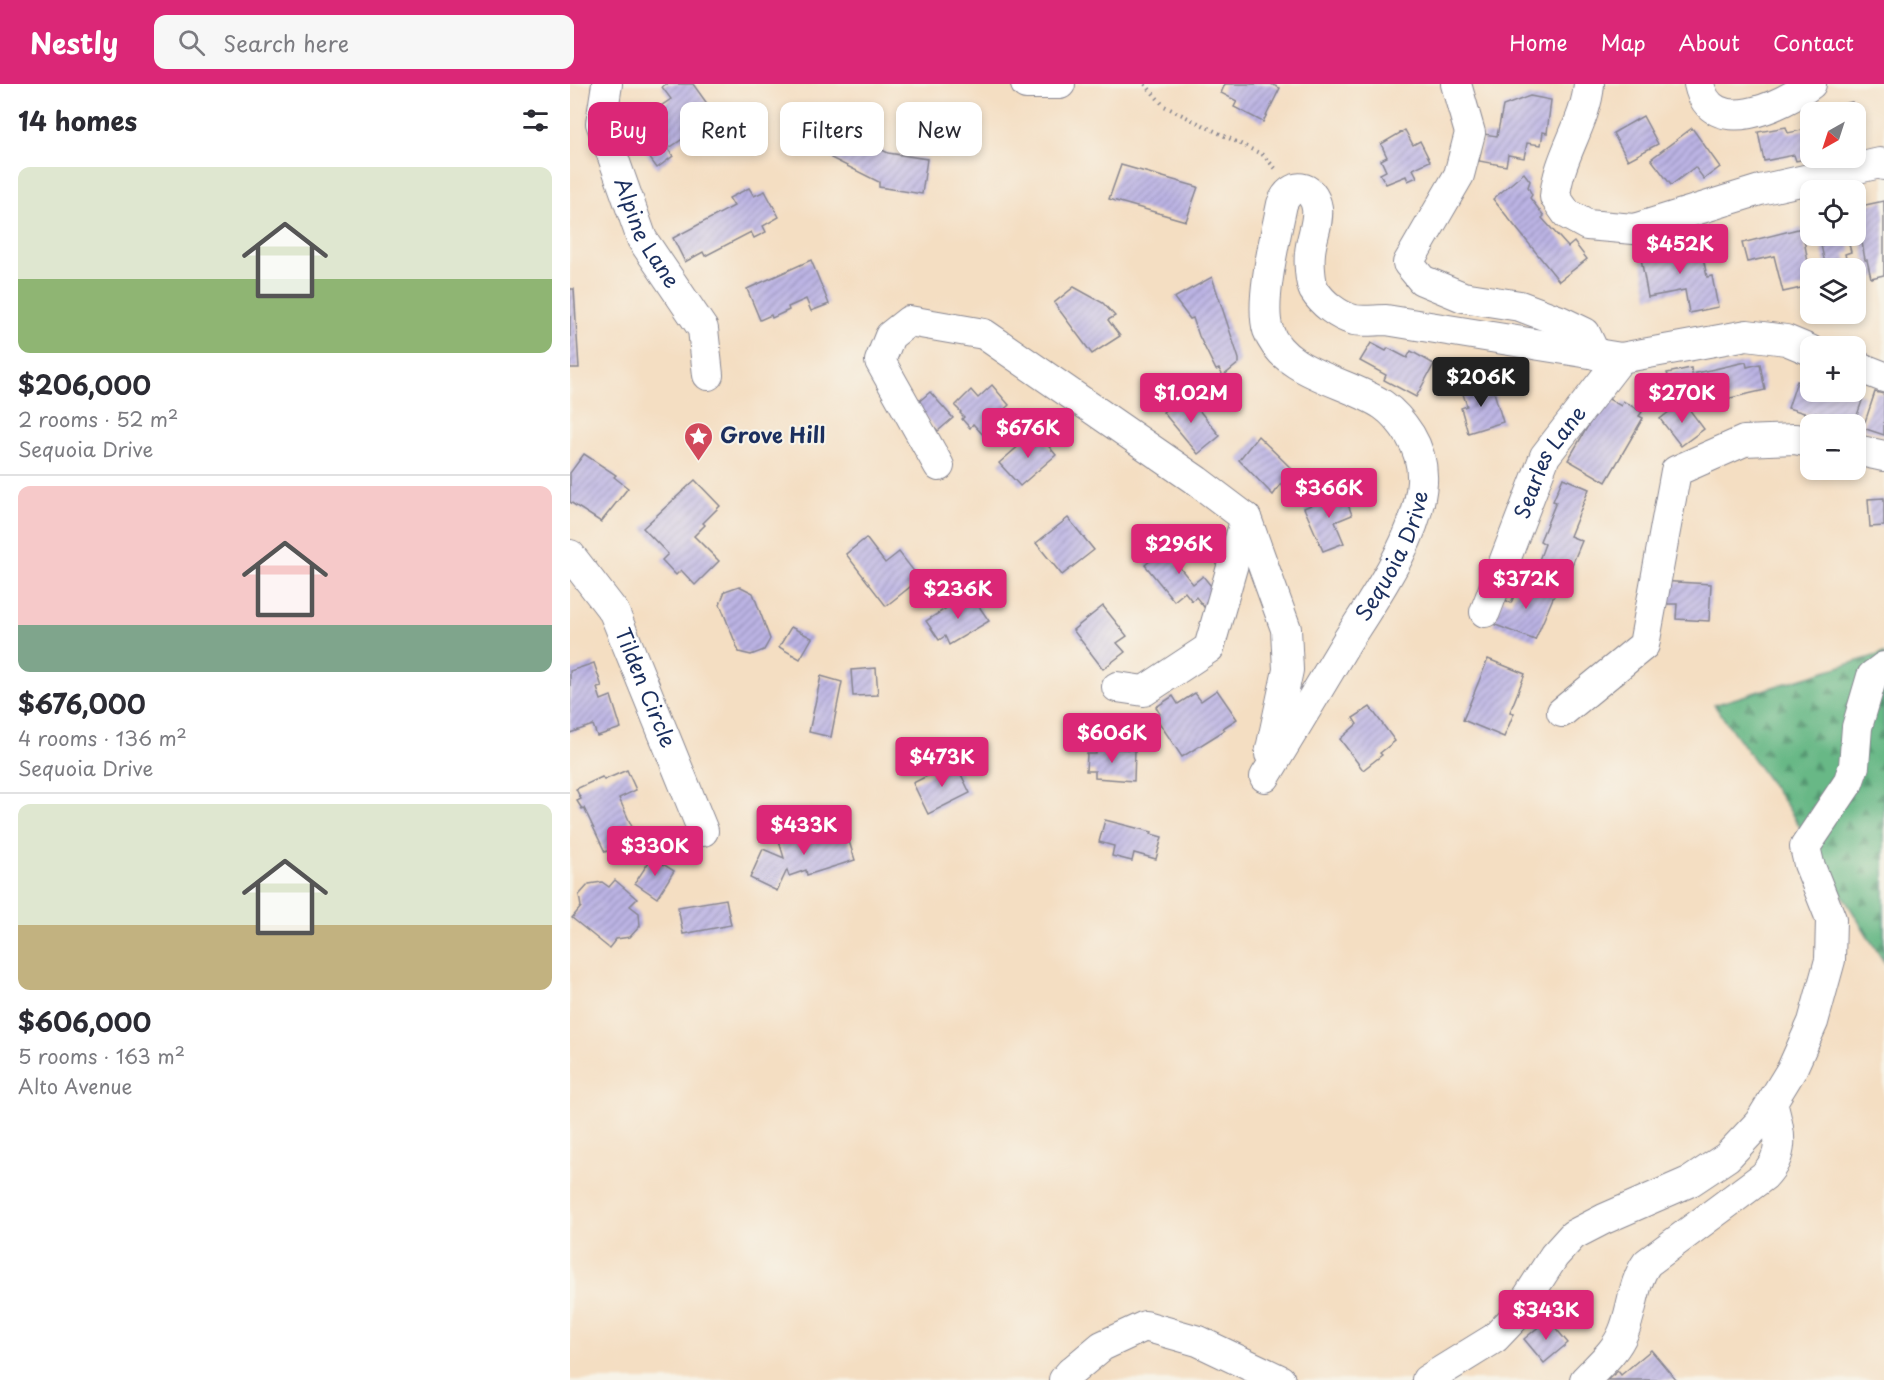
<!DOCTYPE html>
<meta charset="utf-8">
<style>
:root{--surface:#fff;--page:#f7f7f7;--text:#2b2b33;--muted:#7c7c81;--line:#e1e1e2;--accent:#db2777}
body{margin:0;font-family:"Playpen Sans",sans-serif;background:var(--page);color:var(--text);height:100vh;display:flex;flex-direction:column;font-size:22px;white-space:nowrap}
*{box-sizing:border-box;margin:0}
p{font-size:20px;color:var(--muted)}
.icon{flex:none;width:33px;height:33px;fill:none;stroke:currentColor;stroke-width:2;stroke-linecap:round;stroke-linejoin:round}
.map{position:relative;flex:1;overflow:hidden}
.details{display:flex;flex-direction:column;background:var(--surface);width:570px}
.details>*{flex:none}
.guide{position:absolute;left:18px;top:18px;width:570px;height:54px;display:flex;gap:12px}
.needle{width:39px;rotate:219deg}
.fabs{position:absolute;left:1230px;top:18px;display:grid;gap:12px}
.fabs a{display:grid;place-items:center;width:66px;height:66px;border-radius:12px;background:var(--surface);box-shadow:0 3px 9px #0003;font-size:30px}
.price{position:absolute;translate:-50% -51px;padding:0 14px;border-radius:6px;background:var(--accent);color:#fff;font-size:20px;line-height:39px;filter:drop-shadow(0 2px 3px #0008)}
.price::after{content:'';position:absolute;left:50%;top:36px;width:18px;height:14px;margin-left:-9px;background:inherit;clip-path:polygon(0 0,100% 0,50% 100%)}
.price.active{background:#222;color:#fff}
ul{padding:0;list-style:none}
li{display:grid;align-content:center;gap:12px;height:318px;padding:0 18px}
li+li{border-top:2px solid var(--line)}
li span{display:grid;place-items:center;height:186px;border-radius:12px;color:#555}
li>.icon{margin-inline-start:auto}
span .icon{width:108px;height:108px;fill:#fffc;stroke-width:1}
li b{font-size:26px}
h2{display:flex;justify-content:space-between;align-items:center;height:72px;padding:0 18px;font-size:26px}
.tag{padding:0 21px;border-radius:12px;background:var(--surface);box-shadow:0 3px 9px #0003;font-size:21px;line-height:54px}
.tag.active{background:var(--accent);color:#fff}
header{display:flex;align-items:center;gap:36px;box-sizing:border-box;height:84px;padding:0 30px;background:var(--accent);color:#fff}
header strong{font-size:28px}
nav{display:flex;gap:33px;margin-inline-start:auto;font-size:21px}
.search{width:420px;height:54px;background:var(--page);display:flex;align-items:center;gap:15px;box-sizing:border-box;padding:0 21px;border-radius:12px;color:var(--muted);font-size:22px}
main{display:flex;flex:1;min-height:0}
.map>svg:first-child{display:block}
</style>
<header>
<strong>Nestly</strong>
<div class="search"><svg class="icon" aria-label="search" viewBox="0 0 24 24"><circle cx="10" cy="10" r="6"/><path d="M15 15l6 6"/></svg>Search here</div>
<nav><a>Home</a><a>Map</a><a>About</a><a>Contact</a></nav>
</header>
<main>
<section class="details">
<h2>14 homes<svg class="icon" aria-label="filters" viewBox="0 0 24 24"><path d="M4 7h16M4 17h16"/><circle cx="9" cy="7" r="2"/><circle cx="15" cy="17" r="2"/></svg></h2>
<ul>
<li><span style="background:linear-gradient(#dfe7d0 60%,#8fb573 0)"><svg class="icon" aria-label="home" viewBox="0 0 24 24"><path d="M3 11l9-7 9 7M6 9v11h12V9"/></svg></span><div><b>$206,000</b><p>2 rooms · 52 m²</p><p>Sequoia Drive</p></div></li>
<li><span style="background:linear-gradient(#f6c9c9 75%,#7fa58c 0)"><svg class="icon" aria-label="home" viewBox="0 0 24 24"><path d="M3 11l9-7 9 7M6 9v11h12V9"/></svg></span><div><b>$676,000</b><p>4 rooms · 136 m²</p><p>Sequoia Drive</p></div></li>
<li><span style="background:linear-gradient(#dfe7d0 65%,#c2b280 0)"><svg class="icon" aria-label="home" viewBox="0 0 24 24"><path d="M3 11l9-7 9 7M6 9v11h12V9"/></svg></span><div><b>$606,000</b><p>5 rooms · 163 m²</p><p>Alto Avenue</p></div></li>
</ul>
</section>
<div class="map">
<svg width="1314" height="1296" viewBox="0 0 1314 1296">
<defs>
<pattern id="forest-firs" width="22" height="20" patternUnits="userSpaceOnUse" patternTransform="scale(1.5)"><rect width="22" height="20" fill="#67b886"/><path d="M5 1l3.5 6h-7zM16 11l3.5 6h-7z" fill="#549671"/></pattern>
<pattern id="building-hatch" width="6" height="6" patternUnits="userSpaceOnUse" patternTransform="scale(1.5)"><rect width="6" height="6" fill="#bcb4e4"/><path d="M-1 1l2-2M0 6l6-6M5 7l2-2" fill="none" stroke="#9893bc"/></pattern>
</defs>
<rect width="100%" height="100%" fill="#f7f3e8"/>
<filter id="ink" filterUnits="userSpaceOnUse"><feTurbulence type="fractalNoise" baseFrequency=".0167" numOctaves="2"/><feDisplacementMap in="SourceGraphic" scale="12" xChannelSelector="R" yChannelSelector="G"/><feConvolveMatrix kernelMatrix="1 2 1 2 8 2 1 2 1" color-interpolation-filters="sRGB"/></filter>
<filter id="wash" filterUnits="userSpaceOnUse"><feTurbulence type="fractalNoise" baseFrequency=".008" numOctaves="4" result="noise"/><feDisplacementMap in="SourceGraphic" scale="24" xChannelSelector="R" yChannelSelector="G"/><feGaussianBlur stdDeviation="1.35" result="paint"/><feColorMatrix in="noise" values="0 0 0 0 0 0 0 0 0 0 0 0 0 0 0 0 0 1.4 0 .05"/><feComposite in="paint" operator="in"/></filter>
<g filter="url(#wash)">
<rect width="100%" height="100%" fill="#f4dec2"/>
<!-- forest -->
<polygon fill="url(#forest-firs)" stroke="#417472" stroke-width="1.5" points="1314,569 1314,878 1217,722 1144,621"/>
<g id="blocks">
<!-- building -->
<g fill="url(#building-hatch)">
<polygon points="96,0 123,0 146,32 98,65 103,72 87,84 60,47 75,37 73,34 101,15 92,3"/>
<polygon points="655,0 701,0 710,4 693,38 664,23 667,17 651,9"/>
<polygon points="960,12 981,16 977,49 973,48 971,61 957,59 954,74 938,71 936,82 909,77 914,50 927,52 933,22"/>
<polygon points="1282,18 1284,28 1262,28 1260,23"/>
<polygon points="1073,32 1088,60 1058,76 1043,49"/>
<polygon points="1240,35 1240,74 1226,77 1224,71 1194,77 1188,48 1216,43 1218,49 1237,45 1235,36"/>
<polygon points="1287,40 1292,65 1286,66 1286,40"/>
<polygon points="1122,44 1150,83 1134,95 1125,83 1101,101 1081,75"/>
<polygon points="835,46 843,61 850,57 860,77 843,85 847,93 838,97 836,92 816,100 810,90 816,87 811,76 817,73 811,60"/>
<polygon points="275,47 318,69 357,75 352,110 309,103 309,98 261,74"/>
<polygon points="551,81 628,103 616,137 539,115"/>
<polygon points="954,89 960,97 958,103 962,111 960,114 974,132 972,134 998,163 1004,158 1017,175 989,197 923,115"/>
<polygon points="179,104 184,112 195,107 209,133 193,142 196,148 184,154 181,148 135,172 133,168 115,178 103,154 164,122 159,114"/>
<polygon points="1314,117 1314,191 1301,194 1297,176 1295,176 1286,123"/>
<polygon points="1232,144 1240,190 1240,202 1213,208 1204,172 1177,178 1172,159"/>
<polygon points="1249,152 1277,152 1281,168 1275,170 1278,183 1284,182 1285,184 1256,184"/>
<polygon points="1130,158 1137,193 1142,192 1148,223 1119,229 1115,206 1078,213 1070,169"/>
<polygon points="241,176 259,220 241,227 236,215 218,223 219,226 202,234 201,231 190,236 177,205"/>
<polygon points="1286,191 1290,205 1286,206"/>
<polygon points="642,193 669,275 669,279 653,292 649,285 646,286 629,252 623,234 620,235 604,214"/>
<polygon points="504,203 533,219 545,232 538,236 550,252 522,270 484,219"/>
<polygon points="0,205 4,205 9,284 0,284"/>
<polygon points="801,259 816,267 818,264 837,274 841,267 864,280 846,313 814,296 816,291 790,277"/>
<polygon points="1176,278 1177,283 1190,280 1195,306 1126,322 1124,313 1113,315 1105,311 1097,289 1121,284 1122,290"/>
<polygon points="1237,284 1240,285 1240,308 1285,308 1294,311 1284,340 1272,335 1270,339 1245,329 1244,332 1218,324 1227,297 1232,299"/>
<polygon points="921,298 933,338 898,349 891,324 897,322 892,307"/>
<polygon points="422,301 439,321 426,333 432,341 417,355 403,340 400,344 392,335 394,333 390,329 391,328 385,322 401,306 408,314"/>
<polygon points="360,308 383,334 368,347 345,321"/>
<polygon points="1305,308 1314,310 1314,351 1293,344"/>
<polygon points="615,309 650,352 628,370 593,328"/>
<polygon points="1035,313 1051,322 1053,317 1072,328 1069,332 1073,334 1036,398 998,376"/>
<polygon points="1113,317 1134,345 1111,362 1090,335"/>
<polygon points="466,347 486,371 450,402 429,379"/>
<polygon points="688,352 727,390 715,404 711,400 703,411 669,376"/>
<polygon points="14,370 46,391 44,393 58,404 31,438 0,418 0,389"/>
<polygon points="993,394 1019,405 1000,452 1012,457 999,488 969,476 975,460 970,457 986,418 983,417"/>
<polygon points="125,396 150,422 133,439 135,441 124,452 149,477 125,501 111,486 106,491 92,476 98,470 73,444"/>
<polygon points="773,407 782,431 765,438 774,459 753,467 734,424"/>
<polygon points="1314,414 1314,442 1300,443 1298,415"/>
<polygon points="498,434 524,466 492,491 466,459"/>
<polygon points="605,448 616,463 602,474 623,500 633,492 649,512 634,523 626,513 622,517 615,508 604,517 575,481 602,458 598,453"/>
<polygon points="296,454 315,479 329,468 350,495 316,522 276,470"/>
<polygon points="959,497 986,507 965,556 923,540 933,515 941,519 948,503 955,506"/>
<polygon points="1088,497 1141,500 1139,537 1106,535 1107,520 1087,520"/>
<polygon points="169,502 183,509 200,555 194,566 181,571 169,568 150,520 155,507"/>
<polygon points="400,509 419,537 379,561 375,552 369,556 356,537"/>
<polygon points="533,522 557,552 547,559 555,568 533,585 503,546"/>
<polygon points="221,543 242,554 230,575 209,563"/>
<polygon points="918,575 955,590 940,628 944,629 934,653 893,636"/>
<polygon points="24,579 32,603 27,604 31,616 41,612 51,644 27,652 23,641 0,649 0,587"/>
<polygon points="306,584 308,611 283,612 281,586"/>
<polygon points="251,592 272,598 261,653 239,648"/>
<polygon points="647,606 667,635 653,644 655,646 612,673 586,634 590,630 586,623 603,612 608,620 625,609 631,617"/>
<polygon points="800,623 825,657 810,669 812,671 793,686 770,655 787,640 783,634"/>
<polygon points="526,663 565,666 564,697 525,694 525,687 516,687 517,670 526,670"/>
<polygon points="385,678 400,709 358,730 343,699"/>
<polygon points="57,686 66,706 49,714 67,754 35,768 14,724 12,725 7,717 11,715 6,705 32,693 34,696"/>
<polygon points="535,736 582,748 581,750 592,753 586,775 564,769 562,777 542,772 544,762 529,758"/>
<polygon points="264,740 268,750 276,748 285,776 237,791 236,786 219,792 217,786 207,807 180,794 193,765 214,774 209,757"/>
<polygon points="82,773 104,787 87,814 65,799"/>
<polygon points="45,796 67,815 60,822 69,829 70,842 60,853 46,855 39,864 2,834 11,823 9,811 19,800 32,798 39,803"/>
<polygon points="156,815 161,841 113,850 108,823"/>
<polygon points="978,1235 998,1259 974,1279 954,1255"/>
<polygon points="1081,1266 1106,1296 1037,1296 1048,1287 1051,1291"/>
</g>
</g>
</g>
<g filter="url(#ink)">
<use href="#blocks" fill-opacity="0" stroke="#888690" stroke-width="1.5"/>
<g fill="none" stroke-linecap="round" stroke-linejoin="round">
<defs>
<g id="minor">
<path id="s1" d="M37,0l-6,39 41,116 61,90 5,46"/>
<polyline points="456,0 490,0"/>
<polyline points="886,0 900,49 889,91 838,179 852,196 893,213 950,222 990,237 1015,249 1025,270"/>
<path d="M1019,0c-3,39 -31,73 -34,113l12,17 20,11 47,4 126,-39 120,-27 4,2"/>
<path d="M1129,0c12,56 83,22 112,0"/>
<polyline points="1286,282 1314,293"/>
<polyline points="1286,366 1314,372"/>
<polyline points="369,382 310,277 320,252 339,237 414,250 627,397 676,434 716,545 718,586 700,670"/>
<path id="s2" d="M0,471l44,57 89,219"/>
<path id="s3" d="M915,528l60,-156 76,-98"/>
<polyline points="547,603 574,607 639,564 676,434"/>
<polyline points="992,628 1074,561 1106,387 1174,357 1225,355 1240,358"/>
<path id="s4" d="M695,693c27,-45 55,-90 82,-136 28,-44 72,-106 75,-159 1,-18 -3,-32 -12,-47 -7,-11 -17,-23 -27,-30 -36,-24 -100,-31 -115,-75 -9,-28 8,-96 14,-126 9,-23 31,-20 35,4 2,15 -6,30 -7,45 -1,9 0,29 4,37 8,13 24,26 40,30 9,2 22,0 32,0l235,38 126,-23 39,5 24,10"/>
<polyline points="494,1296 501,1288 532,1262 575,1242 628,1257 710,1296"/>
<polyline points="857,1296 925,1254 945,1233 984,1172 1003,1151 1034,1135 1121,1097 1157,1073 1189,1039 1222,985 1243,938 1260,876 1261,835 1239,780 1235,763 1278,699 1284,682 1287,643 1302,592 1314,583"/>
<path d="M1015,1296c13,-14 31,-29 38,-47 10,-22 9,-49 24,-70l117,-87c23,-24 15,-45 8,-74"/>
</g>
</defs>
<!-- minor casing -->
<use href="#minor" stroke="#888690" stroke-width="32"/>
<!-- path -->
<polyline stroke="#888690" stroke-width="4" stroke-dasharray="1.5 4.5" stroke-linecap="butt" points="575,0 594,22 693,71 706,85"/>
<!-- minor -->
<use href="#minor" stroke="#fff" stroke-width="30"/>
</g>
</g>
<!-- icons -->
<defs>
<symbol id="sight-pin" viewBox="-11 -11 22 30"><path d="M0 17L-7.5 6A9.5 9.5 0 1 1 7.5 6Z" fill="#d1495b" stroke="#f7f3e8"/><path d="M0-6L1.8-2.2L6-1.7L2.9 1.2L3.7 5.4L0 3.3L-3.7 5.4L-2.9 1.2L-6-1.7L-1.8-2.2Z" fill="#fff"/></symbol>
</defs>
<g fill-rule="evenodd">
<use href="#sight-pin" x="112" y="336" width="33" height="45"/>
</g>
<g text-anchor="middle" stroke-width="4.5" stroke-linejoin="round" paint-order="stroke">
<!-- street labels -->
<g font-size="21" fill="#1b2f5e" stroke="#f7f3e8">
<text dy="7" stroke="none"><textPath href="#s1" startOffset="159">Alpine Lane</textPath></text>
<text dy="7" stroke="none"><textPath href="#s3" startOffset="164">Searles Lane</textPath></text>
<text dy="7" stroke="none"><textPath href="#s4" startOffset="256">Sequoia Drive</textPath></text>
<text dy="7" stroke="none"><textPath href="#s2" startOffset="154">Tilden Circle</textPath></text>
</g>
<!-- poi labels -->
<g font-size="21" font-weight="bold" fill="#1b2f5e" stroke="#f7f3e8" text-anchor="start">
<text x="150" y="359">Grove Hill</text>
</g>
</g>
</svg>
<div class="fabs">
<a><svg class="needle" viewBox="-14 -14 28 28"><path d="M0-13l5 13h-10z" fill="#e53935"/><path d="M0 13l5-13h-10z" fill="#7c7c81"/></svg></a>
<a><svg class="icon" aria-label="locate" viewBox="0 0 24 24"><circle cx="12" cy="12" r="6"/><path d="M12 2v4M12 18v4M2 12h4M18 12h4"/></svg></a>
<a><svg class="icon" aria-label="layers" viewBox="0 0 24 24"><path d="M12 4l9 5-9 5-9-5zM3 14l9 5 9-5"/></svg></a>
<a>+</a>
<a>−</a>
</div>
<b class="price" style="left:1110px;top:191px">$452K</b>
<b class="price active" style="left:911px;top:324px">$206K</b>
<b class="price" style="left:621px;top:340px">$1.02M</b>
<b class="price" style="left:1112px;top:340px">$270K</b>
<b class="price" style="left:458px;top:375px">$676K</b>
<b class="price" style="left:759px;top:435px">$366K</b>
<b class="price" style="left:609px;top:491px">$296K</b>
<b class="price" style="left:956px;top:526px">$372K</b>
<b class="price" style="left:388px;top:536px">$236K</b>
<b class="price" style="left:542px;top:680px">$606K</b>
<b class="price" style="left:372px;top:704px">$473K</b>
<b class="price" style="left:234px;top:772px">$433K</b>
<b class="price" style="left:85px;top:793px">$330K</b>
<b class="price" style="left:976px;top:1257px">$343K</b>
<div class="guide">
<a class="tag active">Buy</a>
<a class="tag">Rent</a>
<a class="tag">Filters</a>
<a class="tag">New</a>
</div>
</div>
</main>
